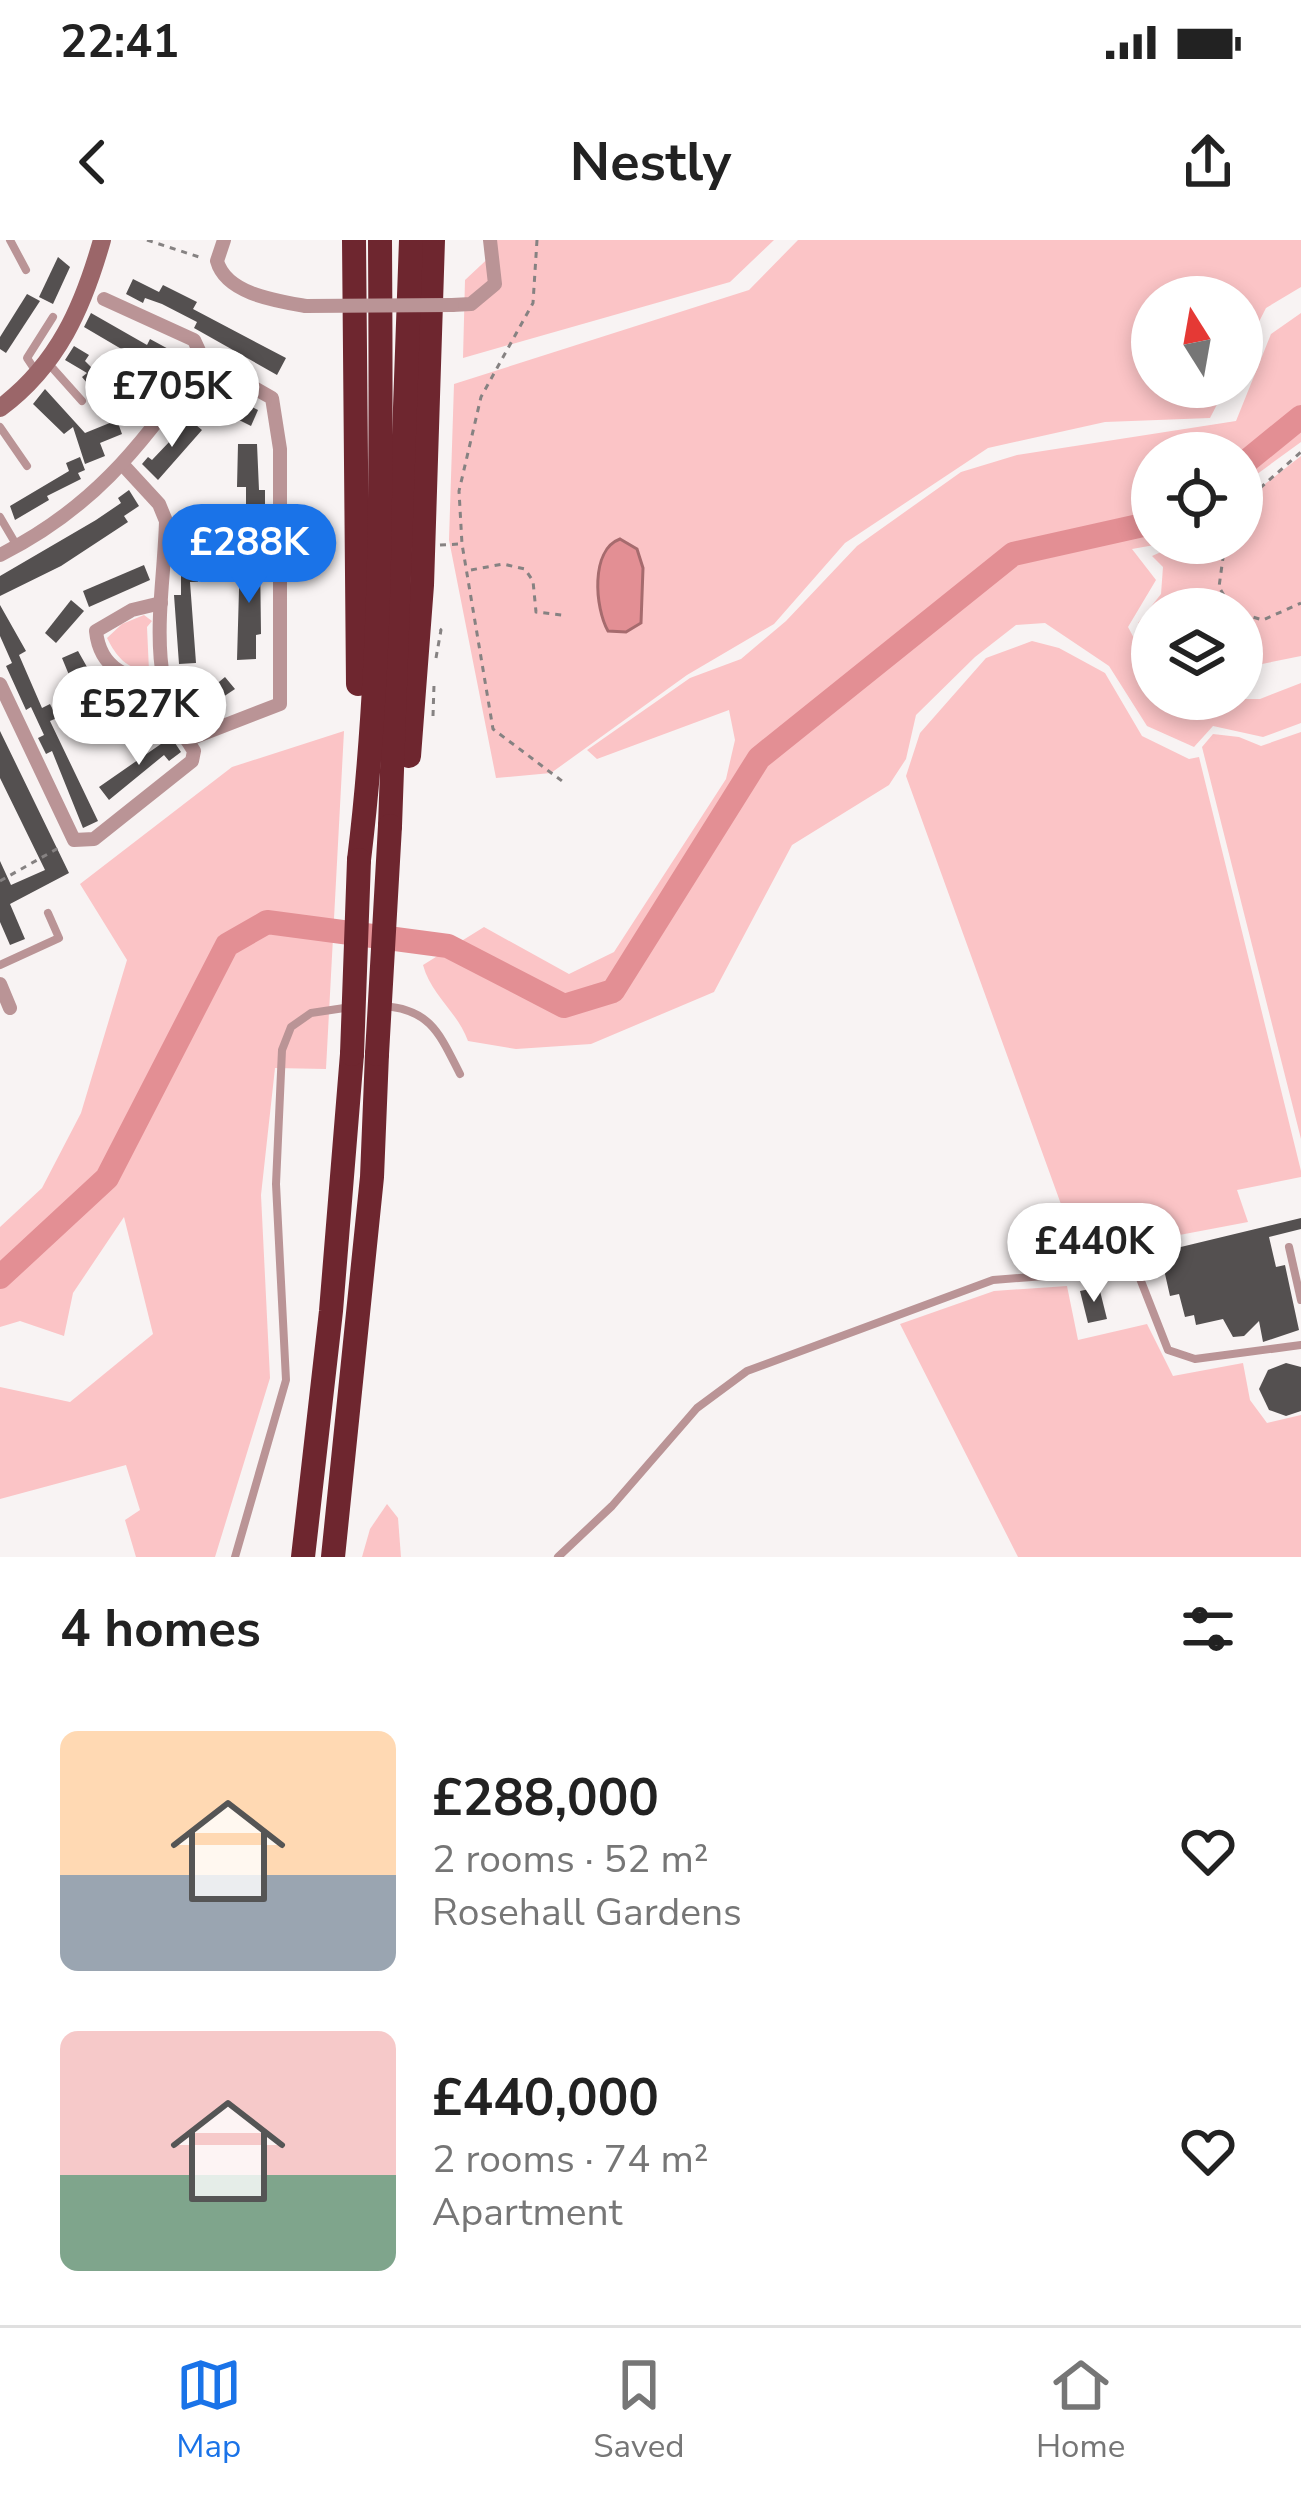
<!DOCTYPE html>
<meta charset="utf-8">
<style>
:root{--surface:#fff;--page:#f6f6f6;--text:#222;--muted:#767676;--line:#e0e0e0;--accent:#1a73e8}
body{margin:0;font-family:"Nunito Sans",sans-serif;background:var(--page);color:var(--text);height:100vh;display:flex;flex-direction:column;font-size:45px;white-space:nowrap}
*{box-sizing:border-box;margin:0}
p{font-size:39px;color:var(--muted)}
.icon{flex:none;width:66px;height:66px;fill:none;stroke:currentColor;stroke-width:2;stroke-linecap:round;stroke-linejoin:round}
.map{position:relative;height:1317px;overflow:hidden}
.sheet{display:flex;flex-direction:column;background:var(--surface);flex:1}
.sheet>*{flex:none}
.needle{width:78px;rotate:349deg}
.controls{position:absolute;left:1131px;top:36px;display:grid;gap:24px}
.controls a{display:grid;place-items:center;width:132px;height:132px;border-radius:50%;background:var(--surface);box-shadow:0 6px 18px #0003;font-size:60px}
.price{position:absolute;translate:-50% -102px;padding:0 27px;border-radius:42px;background:#fff;color:#222;font-size:39px;line-height:78px;filter:drop-shadow(0 3px 6px #0008)}
.price::after{content:'';position:absolute;left:50%;top:72px;width:36px;height:27px;margin-left:-18px;background:inherit;clip-path:polygon(0 0,100% 0,50% 100%)}
.price.on{background:var(--accent);color:#fff}
ul{padding:0;list-style:none}
li{display:flex;align-items:center;gap:36px;height:300px;padding:0 60px}
li span{display:grid;place-items:center;flex:none;width:336px;height:240px;border-radius:18px;color:#555}
li>.icon{margin-inline-start:auto}
span .icon{width:144px;height:144px;fill:#fffc;stroke-width:1}
li b{font-size:51px}
h2{display:flex;justify-content:space-between;align-items:center;height:144px;padding:0 60px;font-size:51px}
.status{display:flex;justify-content:space-between;align-items:center;height:84px;padding:0 60px;background:var(--surface);direction:ltr}
.status svg{height:33px;fill:currentColor}
header{display:flex;justify-content:space-between;align-items:center;height:156px;padding:0 60px;background:var(--surface);font-size:54px;font-weight:700}
.dock{display:flex;justify-content:space-around;align-items:center;height:168px;border-top:3px solid var(--line);background:var(--surface);font-size:33px;color:var(--muted)}
.dock a{display:grid;justify-items:center;gap:6px}
.dock .on{color:var(--accent)}
.map>svg:first-child{display:block}
</style>
<div class="status"><b>22:41</b><svg viewBox="0 0 49 12"><path d="M0 12V9h3v3zM5 12V6h3v6zM10 12V3h3v9zM15 12V0h3v12zM26 1h20v11H26zM47 4h2v5h-2z"/></svg></div>
<header><svg class="icon" aria-label="back" viewBox="0 0 24 24"><path d="M15 5l-7 7 7 7"/></svg>Nestly<svg class="icon" aria-label="share" viewBox="0 0 24 24"><path d="M12 15V3M7 8l5-5 5 5M5 13v7h14v-7"/></svg></header>
<div class="map">
<svg width="1301" height="1317" viewBox="0 0 1301 1317">
<rect width="100%" height="100%" fill="#f8f3f3"/>
<!-- green -->
<g fill="#fbc4c6">
<polygon points="494,0 774,0 730,42 463,118 465,40 496,11"/>
<polygon points="798,0 1301,0 1301,47 1266,68 1242,115 1242,57 1152,57 1152,147 1226,147 1210,178 1105,182 988,208 845,303 774,384 687,435 551,533 496,538 449,300 454,144 749,50"/>
<path d="M1301,73v129l-59,43v-32h-90v90h14l-34,6 24,31 -28,47 14,26 10,5v41h108l41,-16v40l-38,14 -50,-11 -19,21 -47,-21 -38,-60 -64,-43 -29,2 -41,32 -59,58 -10,44 -17,26 -97,60 -78,147 -123,52 -75,5 -48,-8c-11,-30 -37,-46 -45,-76l61,-38 85,47 45,-22 112,-173 9,-39 -6,-30 -132,49 -10,-9 103,-72 51,-19 45,-38 71,-75 104,-74 56,-17 219,-34 35,-87z"/>
<polygon points="1301,216 1301,416 1242,428 1242,369 1152,369 1152,395 1138,383 1161,354 1163,327 1152,316 1181,303 1242,303 1242,262"/>
<path d="M144,375l8,6 -5,6 2,44c-22,-1 -33,-15 -42,-33l15,-14z"/>
<polygon points="1032,401 1059,408 1105,433 1142,496 1189,519 1199,517 1301,931 1301,937 1237,950 1248,982 1079,1014 906,536 920,493 986,418"/>
<polygon points="344,491 326,829 275,828 261,955 270,1138 215,1317 136,1317 125,1280 140,1270 126,1225 0,1259 0,1147 70,1162 153,1094 124,977 73,1053 64,1096 20,1081 0,1087 0,987 42,948 81,873 127,720 80,644 232,527"/>
<polygon points="1301,492 1301,899 1202,507 1213,494 1239,497 1261,506"/>
<polygon points="1067,1046 1078,1100 1147,1084 1173,1136 1243,1123 1250,1160 1267,1183 1301,1175 1301,1317 1018,1317 900,1084 994,1051"/>
<polygon points="387,1264 398,1278 401,1317 362,1317 370,1289"/>
</g>
<!-- water -->
<path fill="#e38f94" stroke="#a66b6e" stroke-width="3" d="M620,299l17,10 6,19 -2,55 -15,9 -18,-1c-13,-23 -18,-81 12,-92z"/>
<g fill="none" stroke-linecap="round" stroke-linejoin="round">
<!-- river -->
<g stroke="#e38f94" stroke-width="24">
<polyline points="1242,225 1301,177"/>
<polyline points="0,1037 107,938 227,705 267,682 448,706 564,766 613,751 759,518 1013,314 1152,283"/>
</g>
</g>
<!-- building -->
<g fill="#545050">
<polygon points="58,17 70,27 53,64 39,57"/>
<polygon points="133,39 159,52 163,45 197,62 193,69 286,118 277,135 194,88 197,82 162,64 145,58 143,63 126,54"/>
<polygon points="27,54 40,61 6,113 0,109 0,97"/>
<polygon points="91,73 147,105 150,99 185,118 177,131 138,111 135,117 84,87"/>
<polygon points="74,106 89,115 85,121 110,146 98,156 82,137 87,133 65,120"/>
<polygon points="206,143 258,170 251,186 197,159"/>
<polygon points="45,149 85,193 117,180 122,194 100,203 105,216 85,224 73,187 64,194 33,164"/>
<polygon points="190,180 202,190 158,240 142,224 148,217 152,220"/>
<polygon points="238,204 257,204 259,250 265,250 265,272 246,272 246,247 237,247"/>
<polygon points="80,217 85,230 78,233 81,239 47,256 49,260 15,280 10,266 69,231 66,223"/>
<polygon points="129,250 139,266 124,276 128,282 61,326 0,356 0,336 96,280 121,263 118,258"/>
<polygon points="200,278 198,342 190,342 196,423 179,424 174,355 181,355 181,279"/>
<polygon points="260,314 261,394 256,395 256,419 237,420 240,315"/>
<polygon points="144,325 150,340 89,367 83,351"/>
<polygon points="71,360 84,371 56,403 45,393"/>
<polygon points="0,365 26,411 19,415 42,468 50,464 57,478 50,481 98,581 83,588 52,511 46,514 38,498 44,495 31,467 26,470 6,426 12,423 0,396"/>
<polygon points="78,411 100,450 86,456 75,432 69,435 62,418"/>
<polygon points="225,437 235,449 193,477 182,464 199,450 203,455"/>
<polygon points="100,452 105,461 143,475 136,490 91,473"/>
<polygon points="0,491 69,633 10,664 25,699 10,705 0,682 0,621 11,645 45,630 0,538"/>
<polygon points="171,497 181,512 169,521 164,515 109,560 99,547"/>
<polygon points="1301,978 1301,989 1269,997 1276,1027 1285,1025 1299,1090 1263,1102 1259,1081 1244,1096 1233,1097 1223,1079 1196,1085 1194,1075 1185,1077 1179,1054 1170,1056 1160,1012"/>
<polygon points="1099,1047 1107,1079 1088,1083 1080,1051"/>
<polygon points="1286,1123 1301,1127 1301,1171 1286,1176 1269,1170 1259,1149 1268,1130"/>
</g>
<g fill="none" stroke-linecap="round" stroke-linejoin="round">
<!-- path -->
<g stroke="#868282" stroke-width="3" stroke-dasharray="6 6" stroke-linecap="butt">
<polyline points="147,0 202,18"/>
<polyline points="537,0 533,63 481,157 459,251 462,304 493,489 562,541"/>
<polyline points="1242,264 1301,212"/>
<polyline points="1225,303 1219,347 1232,369"/>
<polyline points="440,305 460,304"/>
<polyline points="471,330 503,324 525,329 533,341 536,372 562,375"/>
<polyline points="1242,374 1263,380 1301,363"/>
<polyline points="436,418 441,390 437,387"/>
<polyline points="433,476 434,445"/>
<polyline points="0,641 62,606"/>
</g>
<!-- lane -->
<g stroke="#ba9496" stroke-width="8">
<polyline points="10,0 26,30"/>
<polyline points="48,123 82,161"/>
<polyline points="37,133 27,118 53,77"/>
<polyline points="0,187 27,226"/>
<polyline points="0,277 17,306"/>
<polyline points="221,294 278,292"/>
<polyline points="0,725 59,698 48,673"/>
<path d="M383,766c48,3 57,29 77,68"/>
<polyline points="1289,1007 1301,1060"/>
<polyline points="235,1317 286,1140 276,944 282,810 291,787 311,773 351,767"/>
<polyline points="558,1317 612,1266 697,1168 747,1131 993,1040 1107,1031 1139,1036 1168,1110 1195,1119 1301,1105"/>
</g>
<!-- street -->
<g stroke="#ba9496" stroke-width="14">
<path d="M224,0l-7,21c9,33 60,40 89,45"/>
<polyline points="104,59 194,100 206,126"/>
<polyline points="452,65 471,64 495,44 490,0"/>
<path d="M124,226l35,38 7,17c-2,75 -22,153 21,219"/>
<path d="M0,315c91,-46 137,-104 194,-184l21,-5 57,32 8,51v255l-93,36 7,11 -2,10 -98,78 -20,1 -74,-156"/>
<path d="M161,363l-29,7 -36,21c4,39 33,49 67,52"/>
<polyline points="0,744 10,768"/>
</g>
<!-- secondary -->
<path stroke="#9b6669" stroke-width="18" d="M0,168c58,-43 83,-101 102,-168"/>
<!-- highway -->
<g stroke="#6e262f" stroke-width="24">
<polyline points="354,0 358,444"/>
<polyline points="409,516 422,345 433,0"/>
<polyline points="390,586 411,0"/>
<path d="M359,620c25,-205 22,-413 21,-620"/>
<polyline points="303,1317 331,1071 352,814"/>
<polyline points="333,1317 372,937 377,814"/>
</g>
<!-- street-bridge -->
<polyline stroke="#ba9496" stroke-width="14" points="306,66 452,65"/>
<!-- highway-bridge -->
<g stroke="#6e262f" stroke-width="24">
<polyline points="352,814 359,620"/>
<polyline points="377,814 390,586"/>
</g>
</g>
</svg>
<div class="controls">
<a><svg class="needle" viewBox="-14 -14 28 28"><path d="M0-13l5 13h-10z" fill="#e53935"/><path d="M0 13l5-13h-10z" fill="#767676"/></svg></a>
<a><svg class="icon" aria-label="locate" viewBox="0 0 24 24"><circle cx="12" cy="12" r="6"/><path d="M12 2v4M12 18v4M2 12h4M18 12h4"/></svg></a>
<a><svg class="icon" aria-label="layers" viewBox="0 0 24 24"><path d="M12 4l9 5-9 5-9-5zM3 14l9 5 9-5"/></svg></a>
</div>
<b class="price" style="left:172px;top:210px">£705K</b>
<b class="price on" style="left:249px;top:366px">£288K</b>
<b class="price" style="left:139px;top:528px">£527K</b>
<b class="price" style="left:1094px;top:1065px">£440K</b>
</div>
<section class="sheet">
<h2>4 homes<svg class="icon" aria-label="filters" viewBox="0 0 24 24"><path d="M4 7h16M4 17h16"/><circle cx="9" cy="7" r="2"/><circle cx="15" cy="17" r="2"/></svg></h2>
<ul>
<li><span style="background:linear-gradient(#ffd9b3 60%,#9aa5b1 0)"><svg class="icon" aria-label="home" viewBox="0 0 24 24"><path d="M3 11l9-7 9 7M6 9v11h12V9"/></svg></span><div><b>£288,000</b><p>2 rooms · 52 m²</p><p>Rosehall Gardens</p></div><svg class="icon" aria-label="heart" viewBox="0 0 24 24"><path d="M12 20l-8-8c-3-5 5-10 8-4 3-6 11-1 8 4z"/></svg></li>
<li><span style="background:linear-gradient(#f6c9c9 60%,#7fa58c 0)"><svg class="icon" aria-label="home" viewBox="0 0 24 24"><path d="M3 11l9-7 9 7M6 9v11h12V9"/></svg></span><div><b>£440,000</b><p>2 rooms · 74 m²</p><p>Apartment</p></div><svg class="icon" aria-label="heart" viewBox="0 0 24 24"><path d="M12 20l-8-8c-3-5 5-10 8-4 3-6 11-1 8 4z"/></svg></li>
</ul>
</section>
<nav class="dock">
<a class="on"><svg class="icon" aria-label="map" viewBox="0 0 24 24"><path d="M3 6l6-2 6 2 6-2v14l-6 2-6-2-6 2zM9 4v14M15 6v14"/></svg>Map</a>
<a><svg class="icon" aria-label="saved" viewBox="0 0 24 24"><path d="M7 4h10v16l-5-4-5 4z"/></svg>Saved</a>
<a><svg class="icon" aria-label="home" viewBox="0 0 24 24"><path d="M3 11l9-7 9 7M6 9v11h12V9"/></svg>Home</a>
</nav>
